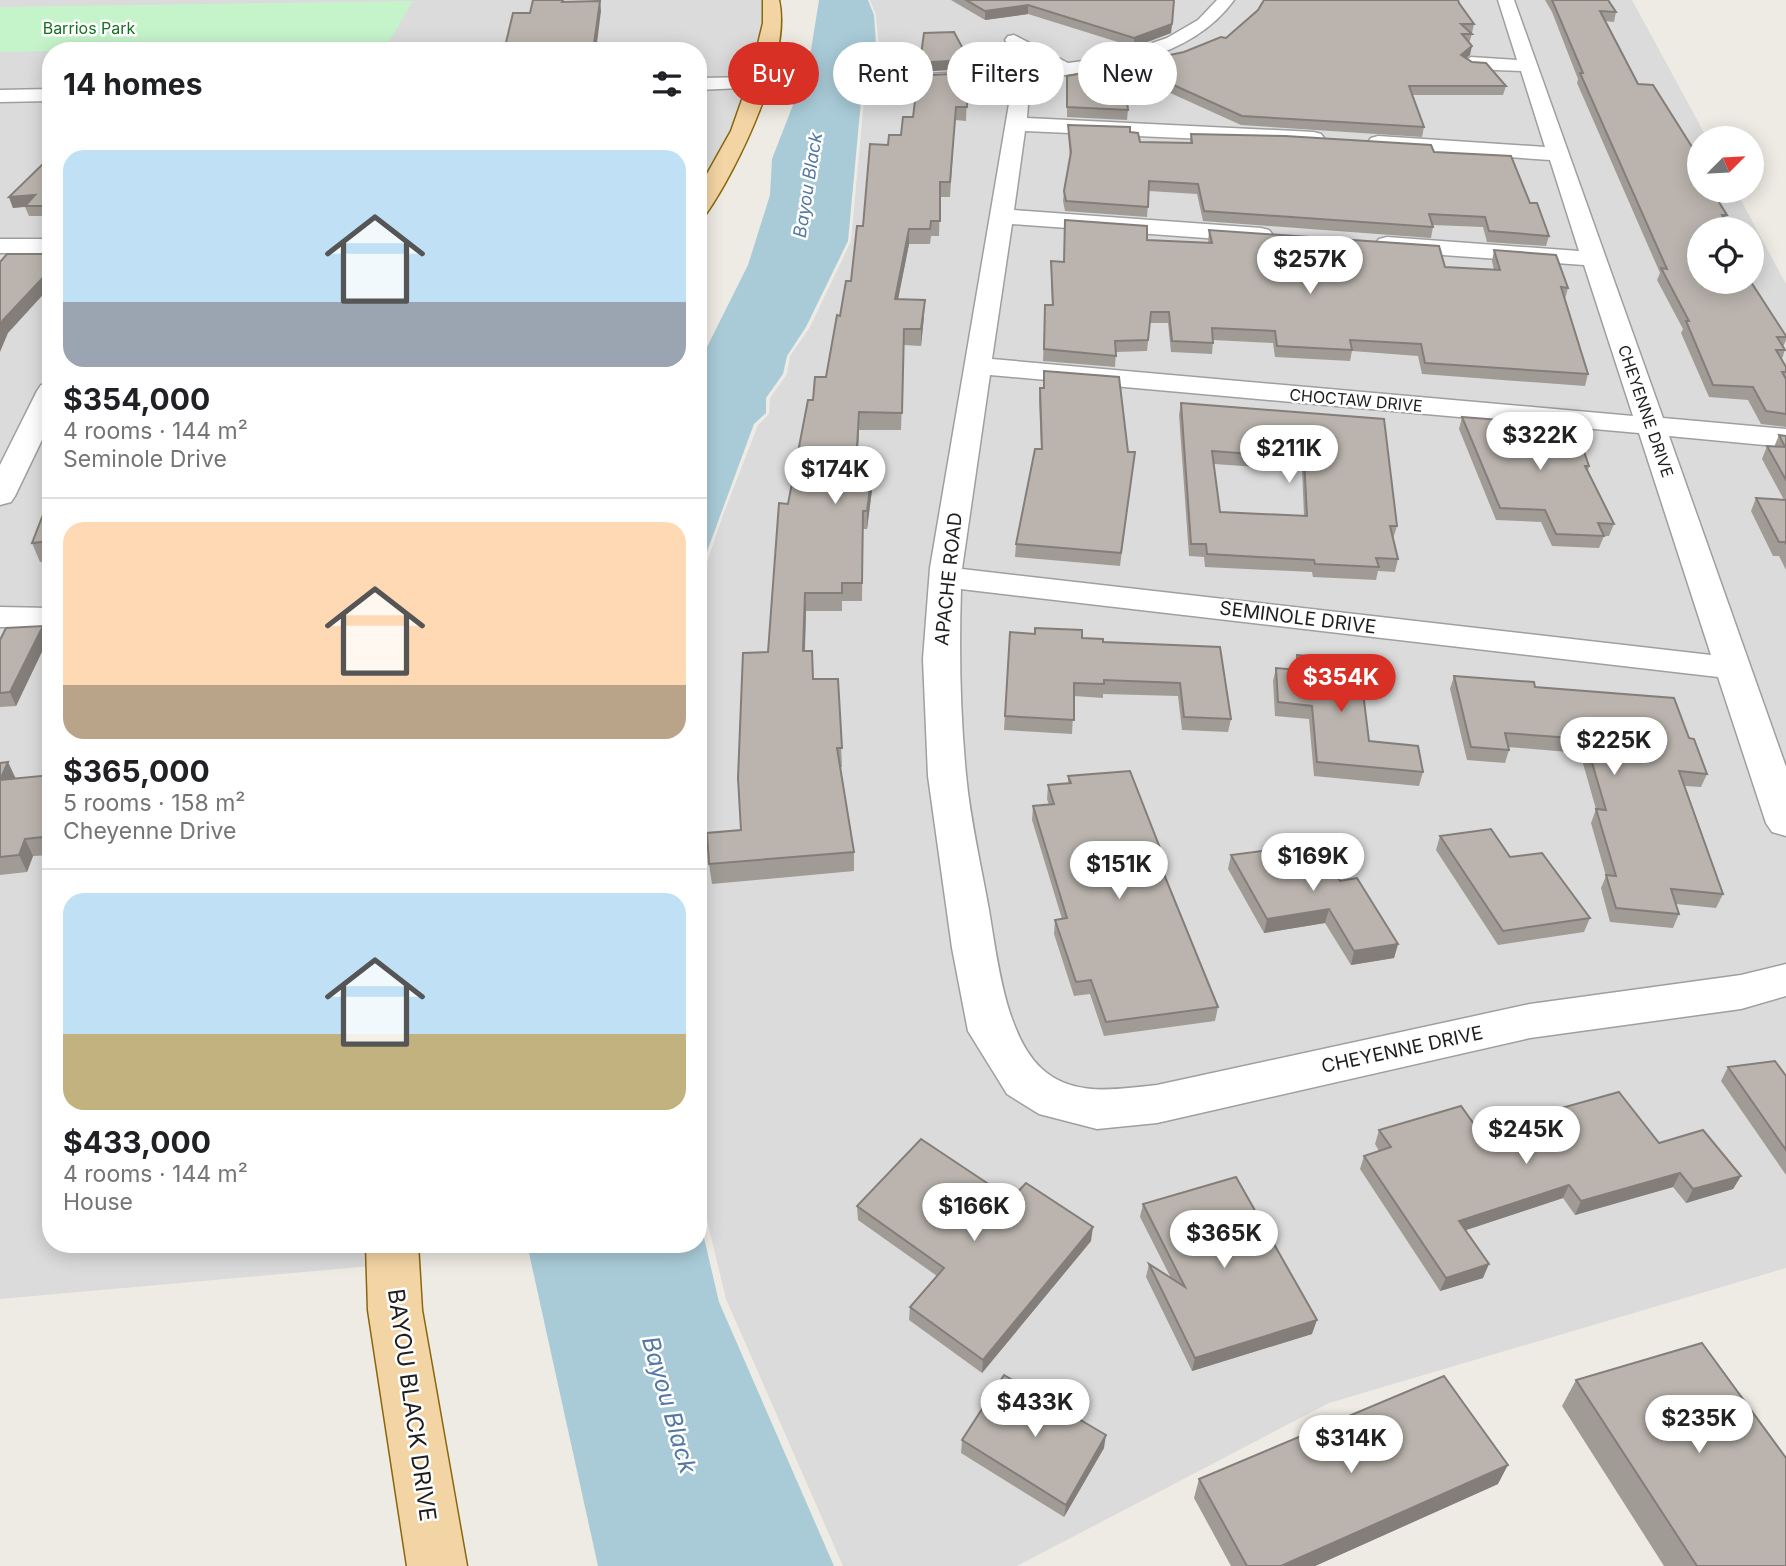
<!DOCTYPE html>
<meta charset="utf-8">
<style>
:root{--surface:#fff;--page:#f6f6f6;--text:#202124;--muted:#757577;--line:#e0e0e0;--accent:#d93025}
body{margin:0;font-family:Inter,sans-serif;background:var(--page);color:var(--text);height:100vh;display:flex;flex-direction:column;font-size:26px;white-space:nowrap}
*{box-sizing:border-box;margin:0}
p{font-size:23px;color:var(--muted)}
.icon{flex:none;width:38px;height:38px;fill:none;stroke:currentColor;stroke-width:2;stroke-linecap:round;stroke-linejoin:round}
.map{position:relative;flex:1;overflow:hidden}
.details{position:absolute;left:42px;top:42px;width:665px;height:1211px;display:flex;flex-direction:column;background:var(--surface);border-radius:28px;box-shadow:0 4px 18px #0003}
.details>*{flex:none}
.banner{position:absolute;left:728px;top:42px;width:665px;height:63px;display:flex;gap:14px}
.needle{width:46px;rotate:66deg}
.fabs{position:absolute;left:1687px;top:126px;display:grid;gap:14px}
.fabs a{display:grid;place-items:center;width:77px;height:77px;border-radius:50%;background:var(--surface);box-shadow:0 4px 18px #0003;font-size:35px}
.price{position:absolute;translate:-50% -60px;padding:0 16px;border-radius:24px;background:#fff;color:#222;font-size:23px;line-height:46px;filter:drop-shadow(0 2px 4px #0008)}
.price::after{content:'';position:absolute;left:50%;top:42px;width:21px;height:16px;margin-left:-10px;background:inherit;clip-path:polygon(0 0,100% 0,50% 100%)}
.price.active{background:var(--accent);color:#fff}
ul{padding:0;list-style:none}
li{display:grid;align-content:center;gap:14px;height:371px;padding:0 21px}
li+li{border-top:2px solid var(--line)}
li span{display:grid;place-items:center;height:217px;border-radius:21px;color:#555}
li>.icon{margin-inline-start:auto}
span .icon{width:126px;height:126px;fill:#fffc;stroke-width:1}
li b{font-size:30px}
h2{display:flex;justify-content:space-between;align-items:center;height:84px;padding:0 21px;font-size:30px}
.pill{padding:0 24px;border-radius:32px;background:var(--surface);box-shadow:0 4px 18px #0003;font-size:24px;line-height:63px}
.pill.active{background:var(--accent);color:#fff}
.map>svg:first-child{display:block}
</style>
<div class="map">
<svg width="1786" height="1566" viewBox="0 0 1786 1566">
<rect width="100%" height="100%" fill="#eeebe4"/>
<!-- residential -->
<g fill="#dcdbdb" fill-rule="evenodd">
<polygon points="0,0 773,0 776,24 698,215 698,51 51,51 51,1244 404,1244 406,1263 0,1299"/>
<path d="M870,0h762l75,138h-8v53h37l50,93v984l-457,135 -312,163h-174l-117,-267 -28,-116v-594l25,-74 35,-90 11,-11 1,-16 17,-24 3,-18 20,-29 41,-86 13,-140 14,-31 -3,-5 5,-6 -4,-44zM1699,229h53v53h-53z"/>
</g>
<!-- park -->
<polygon fill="#c5f4cb" points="413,1 387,45 0,52 0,7"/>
<!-- water -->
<g fill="#a9cbd8">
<polygon points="819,0 868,0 874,15 877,59 873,65 875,70 861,101 848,241 806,327 787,356 783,374 766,398 766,413 754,424 698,576 698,365 748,265 770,195 772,159 798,92 811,50"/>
<polygon points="698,1212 719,1302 834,1566 598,1566 527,1244 698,1244"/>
</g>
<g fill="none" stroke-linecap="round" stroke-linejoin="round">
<defs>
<g id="minor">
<path d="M1217,0h17c-46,64 -143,73 -216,80l11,12 -2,26 287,14 7,2 3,4 -3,4 -7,2 -289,-13 -11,79 247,18 8,2 4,5 -4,5 -8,2 -249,-18 -20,135 641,57 -49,-151 -197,-14 -8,-2 -4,-5 4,-5 8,-2 192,14 -29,-91 -172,-12 -7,-2 -3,-4 3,-4 7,-2 167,11 -24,-76 -50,-2 -9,-6 9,-6 46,3 -19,-60h16l149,418 123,11v18l-117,-11 117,331v69l-14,-4 -6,-9 -48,-146 -757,-88c-2,62 -1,123 5,185 4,45 15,91 23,136 8,47 16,124 52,158 32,30 77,21 116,17l373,-81 211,-29 45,-11v32l-45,13 -211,29 -373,85 -60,6 -58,-15 -32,-20 -39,-63 -16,-83 -24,-172 -5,-117 7,-91 80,-470v-5l-12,-11 -67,4 -10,-6 10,-6 116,-8 -39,-22 -3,-4 3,-4 6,-1 54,28 23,-3 38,-9 38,-13 31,-18zM990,375l649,58 72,222 -749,-86z"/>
<polygon points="216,45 225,50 206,51"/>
<polygon points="756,77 766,83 763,87 698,90 698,78"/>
<polygon points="51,89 51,101 0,102 0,90"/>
<rect x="0" y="239" width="51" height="14"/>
<polygon points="51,383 51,421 15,496 11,502 0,505 0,465 37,391 41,385"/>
<polygon points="0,607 51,608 51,628 0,627"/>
</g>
<g id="major">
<path d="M763,0h16c13,56 -41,168 -73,214l-8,2v-26l33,-59 19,-54 13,-54z"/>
<polygon points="366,1244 418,1244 422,1310 467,1566 407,1566 368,1310"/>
</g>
</defs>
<!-- minor casing -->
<use href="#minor" stroke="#9f9f9f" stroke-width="3"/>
<!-- major casing -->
<use href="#major" stroke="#8a660d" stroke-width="3"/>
<!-- minor -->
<use href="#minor" fill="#fff" fill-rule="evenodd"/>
<!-- major -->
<use href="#major" fill="#f3d4a4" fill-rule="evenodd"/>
</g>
<!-- wall -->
<g fill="#a19b96" fill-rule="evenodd">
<polygon points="951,0 1174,0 1171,33 1134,47 1028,14 985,20"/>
<polygon points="1545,0 1608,0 1616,12 1614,22 1605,21 1638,84 1699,191 1727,215 1725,221 1699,229 1786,336 1786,340 1783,347 1785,350 1782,359 1786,367 1786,427 1761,424 1748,400 1709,397 1681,333 1683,329 1657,280 1660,273 1577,83 1578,79 1552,12"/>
<polygon points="1459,3 1474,24 1472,33 1470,33 1472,34 1469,43 1470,55 1466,58 1506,86 1503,95 1412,95 1424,127 1422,137 1241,125 1126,73 1127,64 1184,52 1226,38"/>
<polygon points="924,33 969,60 968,69 931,71 928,73 931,75 968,73 966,121 955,120 950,197 940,197 939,236 931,236 930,244 909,244 898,299 924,316 921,346 904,345 901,430 859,430 857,464 873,482 867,529 863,529 862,601 842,601 842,611 806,611 805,651 813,679 838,679 842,767 840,767 854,852 854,871 712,884 709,864 741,830 768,652 788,504 813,400 826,377 840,316 851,281 863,226 888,145 901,135 913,117"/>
<polygon points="1067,76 1128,110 1127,120 1067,117"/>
<polygon points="1068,125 1130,132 1140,142 1190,143 1191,134 1434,152 1530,203 1549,236 1546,246 1487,242 1483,227 1432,225 1433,227 1431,238 1203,221 1197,194 1149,191 1147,217 1065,211 1063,201 1064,191 1070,158 1068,134"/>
<polygon points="51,156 51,216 29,216 25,207 13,208 9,197"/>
<polygon points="1209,230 1445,267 1494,270 1492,261 1494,250 1568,288 1565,299 1588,374 1585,386 1422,374 1418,356 1352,351 1350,361 1275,357 1273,343 1213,340 1212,354 1171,352 1168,323 1150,323 1147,351 1116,352 1115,367 1043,361 1045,305 1052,305 1051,272 1051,261 1063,262 1147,240 1208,243"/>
<polygon points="1044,371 1128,452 1135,452 1120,566 1015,557 1016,544 1041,449 1039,400 1040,388 1043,388"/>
<path d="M1181,403l203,16 13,107 -4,13 5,20 -3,13 -17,-1 -2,9 -63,-3 -1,-5 -107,-5 -1,-10 -15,-1 -10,-141zM1214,464l88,6 2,46 -84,-4z"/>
<polygon points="1462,417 1589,466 1588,471 1614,524 1609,536 1604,536 1599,548 1552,546 1541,522 1496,520 1459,429"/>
<polygon points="1779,435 1786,436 1786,570 1779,556 1773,556 1751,511 1756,498 1784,500 1762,459 1767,446 1774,447"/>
<polygon points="51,507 51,561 40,562 32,543"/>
<polygon points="43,626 48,639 16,706 0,707 0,640"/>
<polygon points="1010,632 1082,638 1103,642 1220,647 1231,719 1228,732 1182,730 1178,696 1103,694 1103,698 1074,696 1072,734 1004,730"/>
<polygon points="1297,655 1369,741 1423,772 1419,786 1314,776 1309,719 1275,716 1273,681 1276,668 1295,669"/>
<polygon points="1454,676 1535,687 1689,738 1707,774 1701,787 1685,786 1723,894 1716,908 1676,904 1679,914 1673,928 1610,922 1601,888 1606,876 1591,823 1596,809 1580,753 1508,747 1509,750 1505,763 1467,760 1450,689"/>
<polygon points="0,763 16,778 51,775 51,855 33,856 27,872 0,875"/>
<polygon points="1068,776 1167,866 1165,878 1218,1007 1215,1021 1104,1036 1090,994 1074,996 1054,934 1055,920 1062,919 1032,820 1033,806 1049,805 1047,799 1048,785 1068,783"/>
<polygon points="1440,836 1510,857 1590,918 1584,932 1498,945 1436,850"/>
<polygon points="1231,855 1340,881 1398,944 1394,958 1351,965 1325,923 1264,933 1228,869"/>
<polygon points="1728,1067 1786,1076 1786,1175 1721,1081"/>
<polygon points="1379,1130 1479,1131 1659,1143 1741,1176 1733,1189 1686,1203 1673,1187 1575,1215 1563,1198 1466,1230 1483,1278 1440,1291 1360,1169 1364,1156 1379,1151 1375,1144"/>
<polygon points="1011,1199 1091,1241 982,1373 909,1320 910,1307 937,1276 858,1220 857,1206"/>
<polygon points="1143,1204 1312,1334 1192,1371 1146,1277 1149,1264 1171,1278 1140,1217"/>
<polygon points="1576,1380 1786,1566 1664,1566 1562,1406"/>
<polygon points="962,1440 1104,1448 1064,1517 961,1453"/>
<polygon points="1199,1479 1498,1484 1315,1566 1231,1566 1194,1498"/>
</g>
<!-- shaded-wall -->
<g fill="#837e7a">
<polygon points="600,1 601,11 596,51 593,51"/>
<polygon points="1028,5 1028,14 985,20 985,11"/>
<polygon points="1172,24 1171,33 1134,47 1134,38"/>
<polygon points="1472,46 1470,55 1460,64 1461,55"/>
<polygon points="969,60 968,69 931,71 919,78 919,69 931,62"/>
<polygon points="35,195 39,205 13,208 9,197"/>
<polygon points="909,229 909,244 895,315 895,299"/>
<polygon points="51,269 51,286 8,333 0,352 0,326 3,320"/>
<polygon points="925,300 924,316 921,346 921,329"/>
<polygon points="859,412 859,430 856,481 856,464"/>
<polygon points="873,464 873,482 867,529 867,511"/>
<polygon points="805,593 806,611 804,670 803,651"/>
<polygon points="43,626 48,639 16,706 10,692"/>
<polygon points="8,762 16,779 0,780"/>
<polygon points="51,815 51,854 43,837"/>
<polygon points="25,839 33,856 27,872 19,855"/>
<polygon points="1329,909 1325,923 1264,933 1267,919"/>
<polygon points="1398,944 1394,958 1351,965 1354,951"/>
<polygon points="1680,1173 1673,1187 1575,1215 1581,1201"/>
<polygon points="1741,1176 1733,1189 1686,1203 1693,1189"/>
<polygon points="1569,1185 1563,1198 1454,1234 1459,1221"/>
<polygon points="1093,1227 1091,1241 982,1373 983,1360"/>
<polygon points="1489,1264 1483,1278 1440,1291 1446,1278"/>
<polygon points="1317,1320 1312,1334 1192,1371 1195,1358"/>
<polygon points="1106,1435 1104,1448 1064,1517 1066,1505"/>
<polygon points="1508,1465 1498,1484 1315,1566 1281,1566"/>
</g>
<!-- building -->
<g fill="#bbb4ae" stroke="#837e7a" stroke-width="2" fill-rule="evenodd">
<polygon points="533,0 563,0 562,2 600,1 593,51 504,51 513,13 530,13"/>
<polygon points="966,0 1174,0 1172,24 1134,38 1028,5 985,11"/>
<polygon points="1264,0 1458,0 1459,3 1474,24 1461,24 1472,34 1462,34 1472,46 1461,55 1472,62 1486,63 1506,86 1409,86 1424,127 1242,116 1127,64 1184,52 1221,37 1226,38 1258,10"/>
<polygon points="1552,0 1608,0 1616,12 1600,11 1638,84 1653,85 1699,158 1699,191 1712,191 1727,215 1722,215 1729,229 1699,229 1699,282 1751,282 1786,336 1786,337 1777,337 1785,350 1776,350 1786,367 1786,372 1782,372 1786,379 1786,414 1766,411 1753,387 1713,385 1686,321 1689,321 1661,268 1667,269 1580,73 1583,73"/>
<polygon points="954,32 969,60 931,62 919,69 924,33"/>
<polygon points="1123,65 1128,110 1067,107 1067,76"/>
<polygon points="919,68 931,75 968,73 967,107 956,107 950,182 940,182 940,221 931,221 930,229 909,229 895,299 925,300 921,329 904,329 902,413 859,412 856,464 873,464 867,511 863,511 862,583 842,583 842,593 805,593 803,651 812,651 813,679 838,679 842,748 837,748 854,852 709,864 707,833 741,830 738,778 743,653 768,652 779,503 788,504 808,400 813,400 815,377 826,377 837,315 840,316 846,281 851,281 857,226 863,226 870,144 888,145 889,135 901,135 903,117 913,117"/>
<polygon points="1068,125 1130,127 1130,132 1138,133 1140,142 1192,143 1191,134 1285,136 1431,145 1434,152 1511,156 1530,203 1537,203 1549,236 1489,231 1485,217 1429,214 1433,227 1204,211 1198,184 1149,181 1148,207 1066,201 1064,191 1071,152"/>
<polygon points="51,156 51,206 25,206 35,195 9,197"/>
<polygon points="1065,220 1147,226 1147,240 1212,243 1209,230 1439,246 1445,267 1500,270 1494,250 1556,255 1568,288 1561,287 1588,374 1425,363 1421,344 1350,340 1352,350 1277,346 1275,331 1212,328 1213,343 1172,341 1169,312 1151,312 1148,340 1115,341 1116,356 1044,349 1045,305 1053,305 1051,261 1064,262"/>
<polygon points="7,254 51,254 51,269 3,320 0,326 0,262"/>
<polygon points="1044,371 1119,377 1128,452 1135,452 1121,553 1016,544 1035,449 1042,449 1040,388 1044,388"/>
<path d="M1181,403l203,16 13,107h-7l8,33 -22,-1 3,9 -64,-3 -1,-4 -107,-6 -1,-10h-15zM1212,451l92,7 3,58 -87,-4z"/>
<polygon points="1462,417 1575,426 1589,466 1585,466 1614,524 1598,523 1604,536 1556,534 1545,510 1500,508"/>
<polygon points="1779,435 1786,436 1786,480 1767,446 1785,447"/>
<polygon points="1756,498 1786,500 1786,544 1785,542 1779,542"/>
<polygon points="46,507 51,507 51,541 32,543"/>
<polygon points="43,626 10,692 0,693 0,640 6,628"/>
<polygon points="1035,628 1082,630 1082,638 1103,639 1103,642 1220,647 1231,719 1184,717 1180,683 1104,680 1104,684 1074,683 1074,720 1005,716 1010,632 1035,634"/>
<polygon points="1297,655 1359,660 1369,741 1418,746 1423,772 1317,762 1312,706 1278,702 1276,668 1299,670"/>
<polygon points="1454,676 1534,682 1535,687 1674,698 1689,738 1694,739 1707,774 1679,771 1723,894 1671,889 1679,914 1616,908 1606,875 1616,876 1596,809 1606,810 1585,739 1505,733 1509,750 1471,747"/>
<polygon points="8,762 0,780 51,775 51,815 43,837 25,839 19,855 0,857 0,763"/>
<polygon points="1130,771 1167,866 1161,867 1218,1007 1106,1022 1091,980 1076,982 1055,920 1067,918 1033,806 1054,804 1048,785 1071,783 1068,776"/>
<polygon points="1491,829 1510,857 1542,853 1590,918 1503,931 1440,836"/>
<polygon points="1316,844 1340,881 1357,878 1398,944 1354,951 1329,909 1267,919 1231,855"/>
<polygon points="1775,1061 1786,1076 1786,1150 1728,1067"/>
<polygon points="1619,1092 1659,1143 1703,1130 1741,1176 1693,1189 1680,1173 1581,1201 1569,1185 1459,1221 1489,1264 1446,1278 1364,1156 1391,1147 1379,1130 1461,1106 1479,1131"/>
<polygon points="921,1139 1011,1199 1026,1183 1093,1227 983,1360 910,1307 944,1268 857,1206"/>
<polygon points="1236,1177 1317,1320 1195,1358 1149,1264 1185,1287 1143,1204"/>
<polygon points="1702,1343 1786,1458 1786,1566 1697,1566 1576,1380"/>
<polygon points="1004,1375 1106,1435 1066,1505 962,1440"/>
<polygon points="1444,1376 1508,1465 1281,1566 1247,1566 1199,1479"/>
</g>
<g text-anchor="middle" stroke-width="5" stroke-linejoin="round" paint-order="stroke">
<!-- far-park labels -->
<g font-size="16" fill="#157221" stroke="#fff">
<text x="89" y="34">Barrios Park</text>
</g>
<!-- far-street labels -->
<g font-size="16" fill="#1e1e1e" stroke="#fff">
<text transform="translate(1356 400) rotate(5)" y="6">CHOCTAW DRIVE</text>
<text transform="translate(1646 411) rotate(71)" y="6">CHEYENNE DRIVE</text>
</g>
<!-- far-water labels -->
<g font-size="18" font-style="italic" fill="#5378a4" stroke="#fff">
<text transform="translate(808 185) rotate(-81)" y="6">Bayou Black</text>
</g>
<!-- street labels -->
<g font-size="19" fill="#1e1e1e" stroke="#fff">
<text transform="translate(948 579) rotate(-84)" y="7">APACHE ROAD</text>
<text transform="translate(1298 617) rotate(7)" y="7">SEMINOLE DRIVE</text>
<text transform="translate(1402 1049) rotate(-12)" y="7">CHEYENNE DRIVE</text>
</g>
<!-- near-street labels -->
<g font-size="23" fill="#1e1e1e" stroke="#fff">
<text transform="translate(412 1405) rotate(82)" y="8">BAYOU BLACK DRIVE</text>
</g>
<!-- near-water labels -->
<g font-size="24" font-style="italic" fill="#5378a4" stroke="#fff">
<text transform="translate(669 1405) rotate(74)" y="8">Bayou Black</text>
</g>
</g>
</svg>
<div class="fabs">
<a><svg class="needle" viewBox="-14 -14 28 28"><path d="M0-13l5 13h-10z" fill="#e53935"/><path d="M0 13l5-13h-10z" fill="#757577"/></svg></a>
<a><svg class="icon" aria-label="locate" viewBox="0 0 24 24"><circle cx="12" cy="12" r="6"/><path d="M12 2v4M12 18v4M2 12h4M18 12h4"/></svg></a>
</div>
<b class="price" style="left:1310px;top:296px">$257K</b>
<b class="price" style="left:1540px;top:472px">$322K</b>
<b class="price" style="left:1289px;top:485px">$211K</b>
<b class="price" style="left:835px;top:506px">$174K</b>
<b class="price active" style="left:1341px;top:714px">$354K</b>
<b class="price" style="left:1614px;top:777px">$225K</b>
<b class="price" style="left:1313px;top:893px">$169K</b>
<b class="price" style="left:1119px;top:901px">$151K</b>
<b class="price" style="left:1526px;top:1166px">$245K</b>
<b class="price" style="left:974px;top:1243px">$166K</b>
<b class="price" style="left:1224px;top:1270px">$365K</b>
<b class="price" style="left:1035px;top:1439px">$433K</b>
<b class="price" style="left:1699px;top:1455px">$235K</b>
<b class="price" style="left:1351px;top:1475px">$314K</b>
<div class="banner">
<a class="pill active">Buy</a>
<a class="pill">Rent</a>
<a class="pill">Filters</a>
<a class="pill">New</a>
</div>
<section class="details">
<h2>14 homes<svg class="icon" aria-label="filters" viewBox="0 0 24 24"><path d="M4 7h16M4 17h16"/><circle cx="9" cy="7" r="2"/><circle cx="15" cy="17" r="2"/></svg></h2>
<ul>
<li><span style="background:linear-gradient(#bfe0f5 70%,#9aa5b1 0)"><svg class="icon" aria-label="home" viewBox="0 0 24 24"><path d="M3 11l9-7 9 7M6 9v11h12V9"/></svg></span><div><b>$354,000</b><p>4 rooms · 144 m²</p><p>Seminole Drive</p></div></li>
<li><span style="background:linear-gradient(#ffd9b3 75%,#b9a48a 0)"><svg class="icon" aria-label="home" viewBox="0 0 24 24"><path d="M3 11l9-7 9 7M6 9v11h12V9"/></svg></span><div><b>$365,000</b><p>5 rooms · 158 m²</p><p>Cheyenne Drive</p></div></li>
<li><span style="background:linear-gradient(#bfe0f5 65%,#c2b280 0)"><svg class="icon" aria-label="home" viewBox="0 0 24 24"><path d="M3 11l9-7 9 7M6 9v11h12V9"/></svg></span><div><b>$433,000</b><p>4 rooms · 144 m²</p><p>House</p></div></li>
</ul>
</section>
</div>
